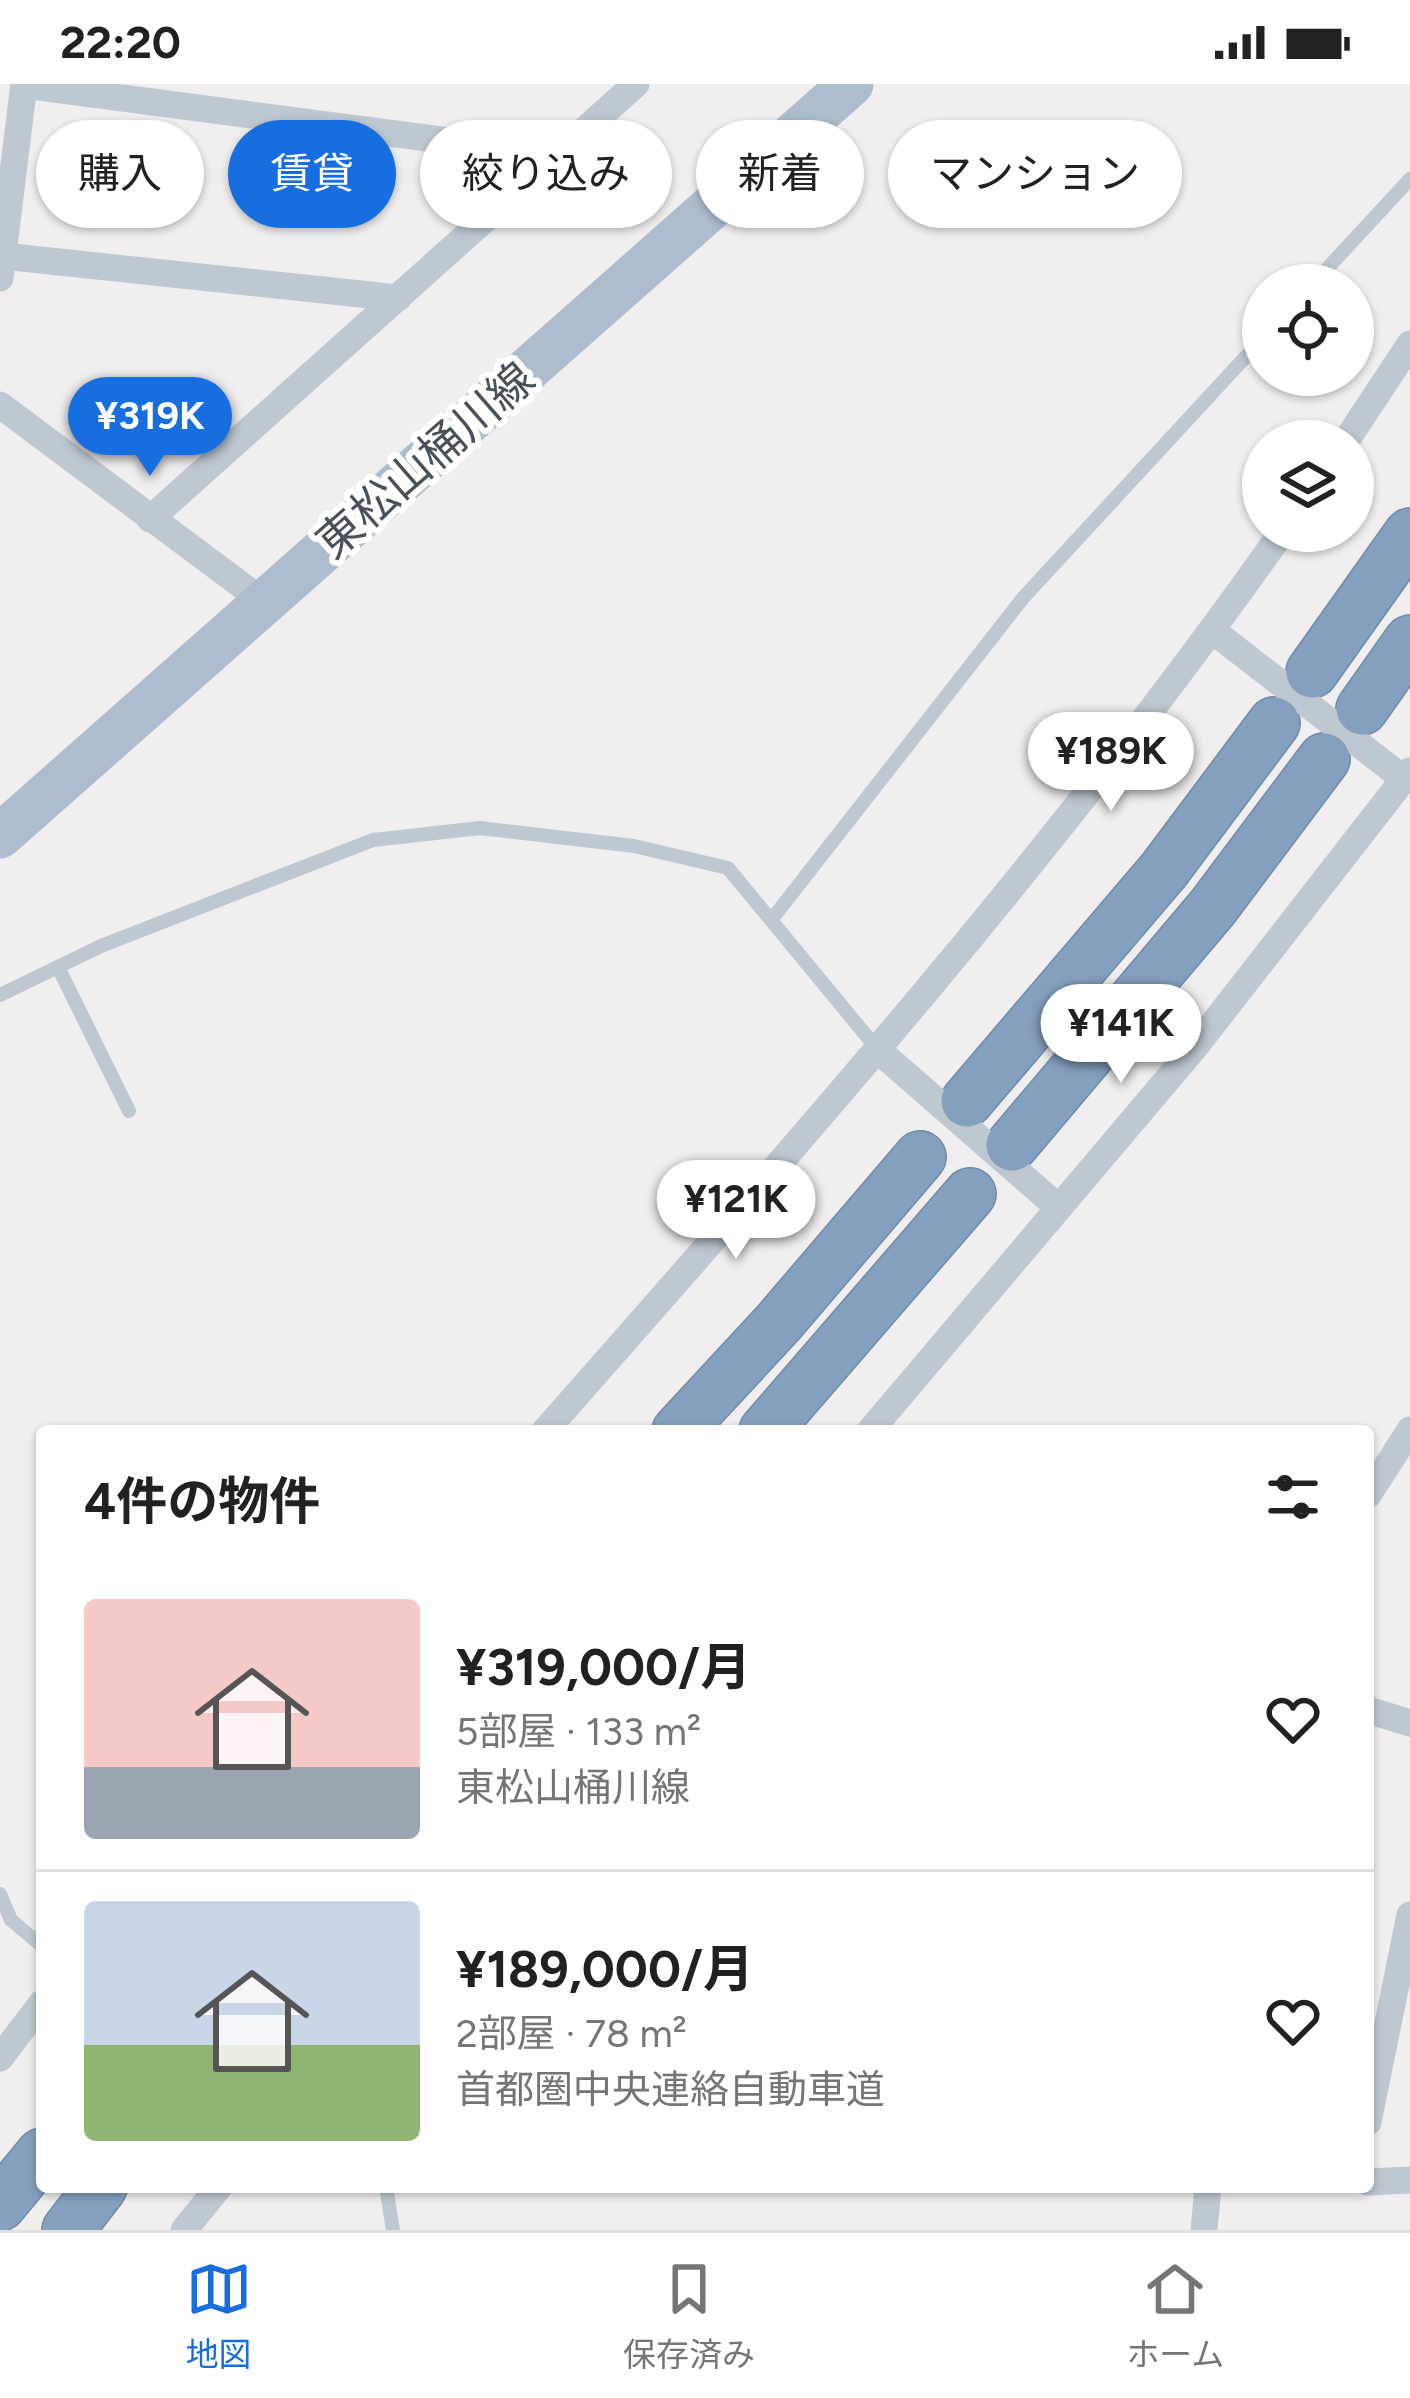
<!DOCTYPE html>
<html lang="ja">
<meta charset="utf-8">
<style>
:root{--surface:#fff;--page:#f6f6f6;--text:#202124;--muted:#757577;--line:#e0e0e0;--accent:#176ee1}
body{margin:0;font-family:Figtree,"Noto Sans JP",sans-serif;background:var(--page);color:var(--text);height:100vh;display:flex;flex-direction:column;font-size:45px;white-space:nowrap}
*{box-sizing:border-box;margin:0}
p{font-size:39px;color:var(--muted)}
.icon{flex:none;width:66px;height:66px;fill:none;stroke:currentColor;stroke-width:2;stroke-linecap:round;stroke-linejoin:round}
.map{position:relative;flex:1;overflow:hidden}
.side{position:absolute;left:36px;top:1341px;width:1338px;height:768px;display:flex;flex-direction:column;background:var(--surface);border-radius:12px;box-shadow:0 3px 9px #0004}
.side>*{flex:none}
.hud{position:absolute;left:36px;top:36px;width:1338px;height:108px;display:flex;gap:24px}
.buttons{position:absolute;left:1242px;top:180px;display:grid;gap:24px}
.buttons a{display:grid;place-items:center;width:132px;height:132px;border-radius:50%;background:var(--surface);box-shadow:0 3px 9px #0004;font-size:60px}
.price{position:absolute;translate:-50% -102px;padding:0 27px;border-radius:42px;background:#fff;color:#222;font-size:39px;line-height:78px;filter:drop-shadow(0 3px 6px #0008)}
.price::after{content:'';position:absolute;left:50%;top:72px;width:36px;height:27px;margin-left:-18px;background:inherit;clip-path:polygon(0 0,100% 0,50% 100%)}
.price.active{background:var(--accent);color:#fff}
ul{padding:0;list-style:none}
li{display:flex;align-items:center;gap:36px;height:300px;padding:0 48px}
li+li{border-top:3px solid var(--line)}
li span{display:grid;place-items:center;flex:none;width:336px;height:240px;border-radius:12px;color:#555}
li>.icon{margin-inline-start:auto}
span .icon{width:144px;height:144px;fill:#fffc;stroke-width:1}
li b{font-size:51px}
h2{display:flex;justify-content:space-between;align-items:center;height:144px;padding:0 48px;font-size:51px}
.tag{padding:0 42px;border-radius:54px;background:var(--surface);box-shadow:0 3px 9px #0004;font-size:42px;line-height:108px}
.tag.active{background:var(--accent);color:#fff}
.status{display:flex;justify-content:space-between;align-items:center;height:84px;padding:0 60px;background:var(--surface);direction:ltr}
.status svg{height:33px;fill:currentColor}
.menu{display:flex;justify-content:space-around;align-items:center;height:168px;border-top:3px solid var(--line);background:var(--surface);font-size:33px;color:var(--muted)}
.menu a{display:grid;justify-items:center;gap:6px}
.menu .active{color:var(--accent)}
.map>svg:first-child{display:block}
</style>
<div class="status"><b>22:20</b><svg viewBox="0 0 49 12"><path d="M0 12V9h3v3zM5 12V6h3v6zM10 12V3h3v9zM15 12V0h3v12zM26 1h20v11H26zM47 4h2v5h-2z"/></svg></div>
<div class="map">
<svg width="1410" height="2146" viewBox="0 0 1410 2146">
<rect width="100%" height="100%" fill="#f0eeee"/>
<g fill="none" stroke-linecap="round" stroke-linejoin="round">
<defs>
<g id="highway">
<polyline points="1312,588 1410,450"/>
<polyline points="1362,625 1410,557"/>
<polyline points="967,1017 1164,786 1274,639"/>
<polyline points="1012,1061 1213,823 1324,675"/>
<polyline points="678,1347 779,1238 920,1073"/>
<polyline points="765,1347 970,1110"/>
<polyline points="0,2121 42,2070"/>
<polyline points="68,2146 101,2103"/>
</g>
</defs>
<!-- highway casing -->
<use href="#highway" stroke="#708ba9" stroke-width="54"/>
<!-- lane -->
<g stroke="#bec8d0" stroke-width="14">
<polyline points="1312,201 1410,95"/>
<polyline points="772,835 1023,514 1263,254"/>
<polyline points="58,883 129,1027"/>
<polyline points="0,911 101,862 373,756 480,744 634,762 728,784 879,967"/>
<polyline points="0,1810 11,1836 42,1862"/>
<polyline points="386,2103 393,2146"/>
</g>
<!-- street -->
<g stroke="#bec8d0" stroke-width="27">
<polyline points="24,1 556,71"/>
<polyline points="3,172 398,214"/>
<polyline points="0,194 24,0"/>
<polyline points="0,321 264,518"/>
<polyline points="1346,357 1410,260"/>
<polyline points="150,435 636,0"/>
<polyline points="1213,547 1404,695"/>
<polyline points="879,967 1059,1124"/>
<path d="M545,1347c257,-292 514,-582 738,-900"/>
<polyline points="870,1347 1195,963 1410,687"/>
<polyline points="1368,1411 1410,1346"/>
<polyline points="1368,1626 1410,1639"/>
<polyline points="0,1974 42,1919"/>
<polyline points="1368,2038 1410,1831"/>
<polyline points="1368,2098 1410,2096"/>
<polyline points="184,2146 219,2103"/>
<polyline points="1204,2146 1208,2103"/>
</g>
<!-- primary -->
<polyline stroke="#adbdcd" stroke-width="45" points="0,752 851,0"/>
<!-- highway -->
<use href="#highway" stroke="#85a0be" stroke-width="51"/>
</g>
<g text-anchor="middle" stroke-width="12" stroke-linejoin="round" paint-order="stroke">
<!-- street labels -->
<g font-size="45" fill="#46515b" stroke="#fff">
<text transform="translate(425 376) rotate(-41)" y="16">東松山桶川線</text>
</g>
</g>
</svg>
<div class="buttons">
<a><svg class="icon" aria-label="locate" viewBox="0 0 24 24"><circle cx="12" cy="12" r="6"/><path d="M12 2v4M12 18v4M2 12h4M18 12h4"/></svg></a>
<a><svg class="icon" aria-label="layers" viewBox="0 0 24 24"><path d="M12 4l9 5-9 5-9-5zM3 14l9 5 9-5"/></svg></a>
</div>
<b class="price active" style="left:150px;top:395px">¥319K</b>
<b class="price" style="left:1111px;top:730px">¥189K</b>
<b class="price" style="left:1121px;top:1002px">¥141K</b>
<b class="price" style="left:736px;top:1178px">¥121K</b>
<div class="hud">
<a class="tag">購入</a>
<a class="tag active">賃貸</a>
<a class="tag">絞り込み</a>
<a class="tag">新着</a>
<a class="tag">マンション</a>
</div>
<section class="side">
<h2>4件の物件<svg class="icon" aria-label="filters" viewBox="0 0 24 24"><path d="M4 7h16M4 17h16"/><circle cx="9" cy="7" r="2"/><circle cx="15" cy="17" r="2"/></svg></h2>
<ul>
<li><span style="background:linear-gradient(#f6c9c9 70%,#9aa5b1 0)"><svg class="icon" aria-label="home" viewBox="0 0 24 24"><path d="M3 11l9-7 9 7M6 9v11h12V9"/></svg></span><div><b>¥319,000/月</b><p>5部屋 · 133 m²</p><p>東松山桶川線</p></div><svg class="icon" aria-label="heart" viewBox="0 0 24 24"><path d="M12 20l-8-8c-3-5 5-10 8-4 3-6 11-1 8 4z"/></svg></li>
<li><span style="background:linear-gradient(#c9d6e8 60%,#8fb573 0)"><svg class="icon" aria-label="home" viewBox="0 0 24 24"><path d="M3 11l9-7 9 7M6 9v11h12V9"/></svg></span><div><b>¥189,000/月</b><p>2部屋 · 78 m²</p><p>首都圏中央連絡自動車道</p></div><svg class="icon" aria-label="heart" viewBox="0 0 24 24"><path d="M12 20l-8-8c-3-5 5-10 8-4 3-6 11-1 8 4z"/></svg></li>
</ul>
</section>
</div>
<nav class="menu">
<a class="active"><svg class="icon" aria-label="map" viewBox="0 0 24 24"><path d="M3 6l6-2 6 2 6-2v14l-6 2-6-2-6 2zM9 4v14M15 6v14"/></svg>地図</a>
<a><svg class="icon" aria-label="saved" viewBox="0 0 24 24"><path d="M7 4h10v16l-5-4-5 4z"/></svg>保存済み</a>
<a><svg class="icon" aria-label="home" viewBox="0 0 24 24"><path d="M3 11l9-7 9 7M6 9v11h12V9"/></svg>ホーム</a>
</nav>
